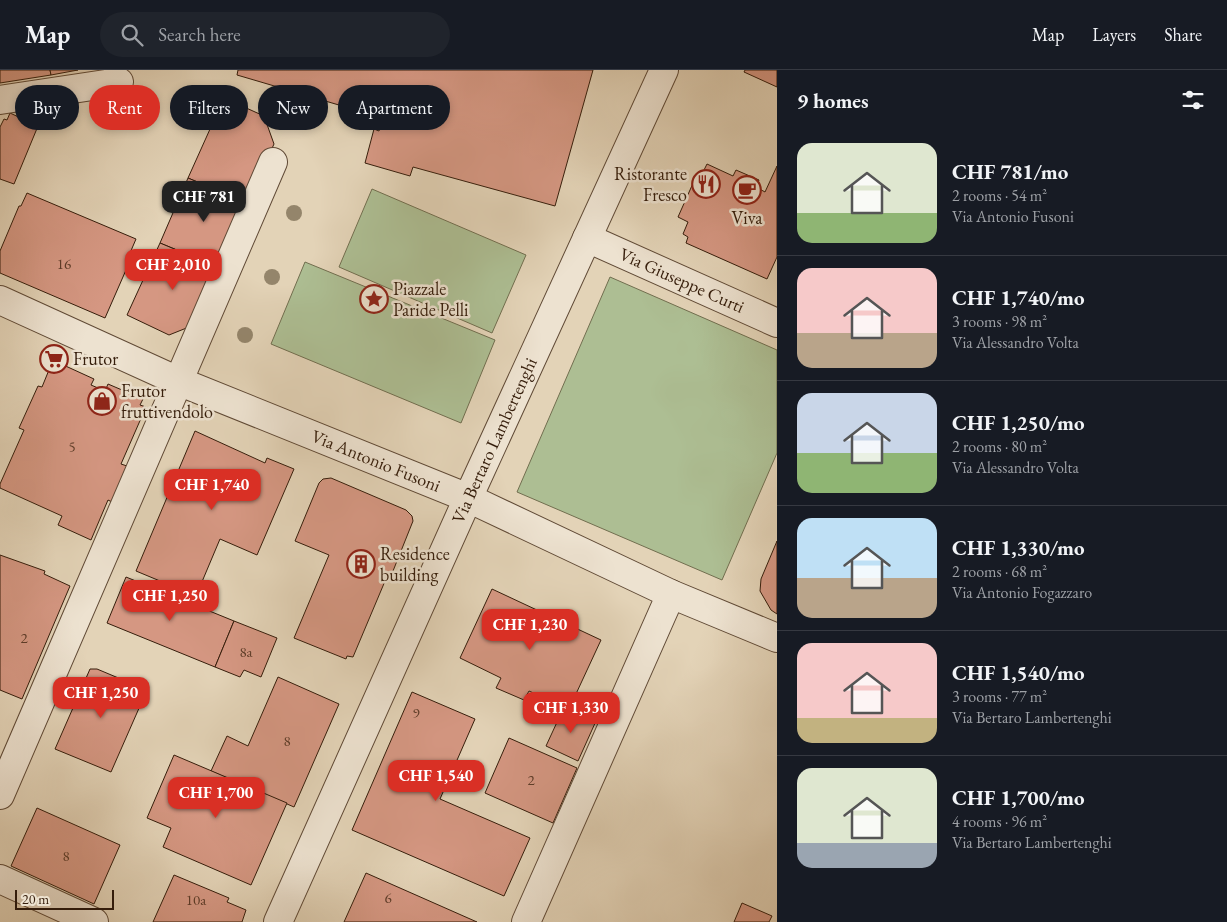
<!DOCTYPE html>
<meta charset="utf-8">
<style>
:root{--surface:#171b24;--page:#20242c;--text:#f1f3f6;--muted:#9ea1a6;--line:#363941;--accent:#d93025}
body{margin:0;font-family:"EB Garamond",serif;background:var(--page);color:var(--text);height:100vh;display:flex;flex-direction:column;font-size:19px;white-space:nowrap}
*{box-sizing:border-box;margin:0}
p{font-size:16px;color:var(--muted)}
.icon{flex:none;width:28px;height:28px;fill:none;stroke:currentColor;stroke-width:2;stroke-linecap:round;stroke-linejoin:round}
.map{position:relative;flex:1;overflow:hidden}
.sheet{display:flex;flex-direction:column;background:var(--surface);width:450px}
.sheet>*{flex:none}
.banner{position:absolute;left:15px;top:15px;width:475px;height:45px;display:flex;gap:10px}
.scale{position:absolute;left:15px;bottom:12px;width:99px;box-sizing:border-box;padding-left:5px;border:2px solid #351d0b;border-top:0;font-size:14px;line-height:18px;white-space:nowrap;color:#351d0b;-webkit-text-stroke:4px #ede2d0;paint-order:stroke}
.price{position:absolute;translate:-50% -42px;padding:0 11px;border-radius:10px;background:var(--accent);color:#fff;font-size:16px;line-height:32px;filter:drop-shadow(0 1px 2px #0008)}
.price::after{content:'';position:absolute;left:50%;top:30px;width:15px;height:11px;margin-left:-8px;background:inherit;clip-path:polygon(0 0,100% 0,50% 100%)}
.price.current{background:#222;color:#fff}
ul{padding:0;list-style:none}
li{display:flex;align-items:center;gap:15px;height:125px;padding:0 20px}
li+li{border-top:1px solid var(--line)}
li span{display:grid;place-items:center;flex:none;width:140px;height:100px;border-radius:15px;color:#555}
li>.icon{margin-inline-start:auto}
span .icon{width:60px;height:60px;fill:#fffc;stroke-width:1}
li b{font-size:21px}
h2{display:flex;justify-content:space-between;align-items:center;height:60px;padding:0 20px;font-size:21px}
.pill{padding:0 18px;border-radius:22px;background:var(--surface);box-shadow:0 2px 8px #0003;font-size:18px;line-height:45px}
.pill.current{background:var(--accent);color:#fff}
header{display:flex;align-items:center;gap:30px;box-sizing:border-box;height:70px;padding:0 25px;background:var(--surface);border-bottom:1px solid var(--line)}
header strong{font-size:24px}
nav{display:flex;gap:28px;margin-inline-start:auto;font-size:18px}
.search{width:350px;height:45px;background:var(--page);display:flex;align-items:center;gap:12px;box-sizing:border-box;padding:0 18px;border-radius:28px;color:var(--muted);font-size:19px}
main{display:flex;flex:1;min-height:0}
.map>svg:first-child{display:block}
</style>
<header>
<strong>Map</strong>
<div class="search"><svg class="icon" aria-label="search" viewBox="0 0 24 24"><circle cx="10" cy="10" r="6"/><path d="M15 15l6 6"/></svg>Search here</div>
<nav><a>Map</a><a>Layers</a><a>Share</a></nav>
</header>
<main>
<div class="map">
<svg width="777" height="852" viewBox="0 0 777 852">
<rect width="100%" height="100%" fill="#e3d3b7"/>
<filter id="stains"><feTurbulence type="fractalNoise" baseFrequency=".004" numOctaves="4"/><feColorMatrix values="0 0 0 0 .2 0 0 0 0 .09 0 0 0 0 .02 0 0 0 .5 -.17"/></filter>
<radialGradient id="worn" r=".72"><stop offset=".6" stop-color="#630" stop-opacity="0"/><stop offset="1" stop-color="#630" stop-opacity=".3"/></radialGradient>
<!-- green -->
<g fill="#adbe93" stroke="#716e4f">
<polygon points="372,119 526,185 492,263 339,197"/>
<polygon points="305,192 495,270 461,353 271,274"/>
<polygon points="610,207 777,280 777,383 722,510 517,422"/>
</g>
<!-- building -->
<g fill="#d59782" stroke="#351d0b">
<polygon points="0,0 50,0 51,5 0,13"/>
<polygon points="50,0 78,0 51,5"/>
<polygon points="238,0 593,0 555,136 413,97 410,106 365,93 374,59 379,61 383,48 237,5"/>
<polygon points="745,0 777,0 777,17 744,2"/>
<polygon points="224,28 264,46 274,74 247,133 188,108"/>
<polygon points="10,43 38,56 14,114 0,109 0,57 4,49 7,50"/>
<polygon points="707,94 733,106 736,100 759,110 756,117 765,122 777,96 777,187 767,209 686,173 688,167 683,164 688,152 678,147 698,102 702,104"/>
<polygon points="188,108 247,133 220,198 160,173"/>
<polygon points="27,123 136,169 130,183 133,184 105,248 0,203 0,181 19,136 21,136"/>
<polygon points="160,173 220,198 194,255 169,265 127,245"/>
<polygon points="59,293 94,309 91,315 105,321 108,314 143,329 140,335 146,337 121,394 127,396 112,432 108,430 91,470 58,455 62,446 0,418 0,414 24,360 19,358 38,316 42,317 51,295 56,298"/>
<polygon points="195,361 265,393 267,388 294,399 257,485 220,469 196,526 136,501"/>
<polygon points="331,408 406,440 412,446 413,451 391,506 388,504 353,587 347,586 346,589 294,568 329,485 295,471 319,413 323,409"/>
<polygon points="777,471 777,544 771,540 760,521 761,509"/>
<polygon points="0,485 45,501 44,504 70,516 22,629 0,620"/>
<polygon points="126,507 234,551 215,597 107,553"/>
<polygon points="492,519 601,570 569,639 529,621 524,630 496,618 501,608 460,588"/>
<polygon points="234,551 277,568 261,607 244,600 240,607 215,597"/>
<polygon points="90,599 97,599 147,620 111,702 55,679"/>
<polygon points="278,607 339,634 294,737 211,701 227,666 248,676"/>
<polygon points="412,622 475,649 440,729 530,768 504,826 352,760"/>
<polygon points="564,637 596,651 578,691 546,676"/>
<polygon points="509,668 577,698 553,753 485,723"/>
<polygon points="174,685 287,733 251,815 163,777 171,758 147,748"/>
<polygon points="37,738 120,775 94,834 11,796"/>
<polygon points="366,803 477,852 344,852"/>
<polygon points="174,805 229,828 227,832 246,840 242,852 153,852"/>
<polygon points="742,833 772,846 769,852 734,852"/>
</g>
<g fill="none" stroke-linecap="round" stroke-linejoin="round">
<defs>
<g id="minor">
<polyline points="0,30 119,12"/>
<path id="s1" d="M587,168l190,85"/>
<path id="s2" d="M0,230l178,81 290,117 203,96 106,44"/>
<polyline points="0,725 273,92"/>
<polyline points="0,809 94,852"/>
<path id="s3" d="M278,852l190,-424 196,-428"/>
<polyline points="526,852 671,524"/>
</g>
</defs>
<!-- minor casing -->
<use href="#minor" stroke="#604a36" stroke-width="30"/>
<!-- minor -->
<use href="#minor" stroke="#ede2d0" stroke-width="28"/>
</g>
<!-- trees -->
<g fill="#94856b">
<circle cx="294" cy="143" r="8"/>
<circle cx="272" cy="207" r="8"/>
<circle cx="245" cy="265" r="8"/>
</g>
<!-- icons -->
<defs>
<symbol id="restaurant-ring" viewBox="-11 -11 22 22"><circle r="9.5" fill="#ede2d0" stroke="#8f2418" stroke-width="1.5"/><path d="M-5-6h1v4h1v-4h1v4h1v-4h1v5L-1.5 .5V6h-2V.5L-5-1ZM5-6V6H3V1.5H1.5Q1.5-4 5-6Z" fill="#8f2418"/></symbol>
<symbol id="cafe-ring" viewBox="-11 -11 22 22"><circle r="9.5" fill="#ede2d0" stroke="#8f2418" stroke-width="1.5"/><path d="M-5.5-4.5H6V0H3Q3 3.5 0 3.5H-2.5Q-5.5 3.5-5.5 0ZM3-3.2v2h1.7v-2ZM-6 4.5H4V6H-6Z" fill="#8f2418"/></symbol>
<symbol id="sight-ring" viewBox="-11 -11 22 22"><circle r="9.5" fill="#ede2d0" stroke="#8f2418" stroke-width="1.5"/><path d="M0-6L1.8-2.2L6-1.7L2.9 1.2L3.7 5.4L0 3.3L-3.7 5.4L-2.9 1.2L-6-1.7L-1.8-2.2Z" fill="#8f2418"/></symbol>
<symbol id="supermarket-ring" viewBox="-11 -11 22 22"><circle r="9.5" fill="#ede2d0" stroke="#8f2418" stroke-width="1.5"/><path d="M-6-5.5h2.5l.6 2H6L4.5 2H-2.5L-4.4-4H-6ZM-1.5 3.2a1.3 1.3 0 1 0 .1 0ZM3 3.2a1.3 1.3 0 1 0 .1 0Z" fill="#8f2418"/></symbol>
<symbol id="shop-ring" viewBox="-11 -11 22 22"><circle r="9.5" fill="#ede2d0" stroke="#8f2418" stroke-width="1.5"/><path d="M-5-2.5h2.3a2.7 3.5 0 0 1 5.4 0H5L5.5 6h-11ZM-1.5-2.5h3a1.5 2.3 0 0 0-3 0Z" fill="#8f2418"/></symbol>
<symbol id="building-ring" viewBox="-11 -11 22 22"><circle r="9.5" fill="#ede2d0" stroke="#8f2418" stroke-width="1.5"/><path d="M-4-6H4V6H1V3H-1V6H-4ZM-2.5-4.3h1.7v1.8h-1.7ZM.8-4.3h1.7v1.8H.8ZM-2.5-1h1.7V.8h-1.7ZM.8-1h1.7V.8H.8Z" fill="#8f2418"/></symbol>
</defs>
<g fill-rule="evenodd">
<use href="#restaurant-ring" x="690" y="98" width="32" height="32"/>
<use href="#cafe-ring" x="731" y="104" width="32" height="32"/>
<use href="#sight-ring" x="358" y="213" width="32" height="32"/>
<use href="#supermarket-ring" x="38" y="273" width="32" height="32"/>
<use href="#shop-ring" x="86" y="315" width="32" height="32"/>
<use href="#building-ring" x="345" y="478" width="32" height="32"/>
</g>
<g text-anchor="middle" stroke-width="5" stroke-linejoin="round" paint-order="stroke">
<!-- number labels -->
<g font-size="15" fill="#5d3c29">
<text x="64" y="199">16</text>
<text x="72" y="382">5</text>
<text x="24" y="573">2</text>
<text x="246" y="587">8a</text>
<text x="416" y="648">9</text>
<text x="287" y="676">8</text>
<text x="531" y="715">2</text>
<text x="66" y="791">8</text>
<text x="388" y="833">6</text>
<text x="196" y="835">10a</text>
</g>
<!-- poi labels -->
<g font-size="18" fill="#351d0b" stroke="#ede2d0" text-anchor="start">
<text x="687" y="110" text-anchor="end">Ristorante<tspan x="687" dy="21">Fresco</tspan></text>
<text x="747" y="154" text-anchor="middle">Viva</text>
<text x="393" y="225">Piazzale<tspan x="393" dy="21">Paride Pelli</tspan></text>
<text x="73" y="295">Frutor</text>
<text x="121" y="327">Frutor<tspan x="121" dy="21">fruttivendolo</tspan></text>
<text x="380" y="490">Residence<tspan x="380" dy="21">building</tspan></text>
</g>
<!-- street labels -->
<g font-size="18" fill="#351d0b" stroke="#ede2d0">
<text dy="6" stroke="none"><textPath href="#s1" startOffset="104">Via Giuseppe Curti</textPath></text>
<text dy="6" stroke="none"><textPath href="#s3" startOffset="528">Via Bertaro Lambertenghi</textPath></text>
<text dy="6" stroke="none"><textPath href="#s2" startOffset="409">Via Antonio Fusoni</textPath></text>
</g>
</g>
<rect width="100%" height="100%" filter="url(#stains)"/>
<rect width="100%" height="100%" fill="url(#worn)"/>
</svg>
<div class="scale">20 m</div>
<b class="price current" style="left:204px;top:153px">CHF 781</b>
<b class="price" style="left:173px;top:221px">CHF 2,010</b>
<b class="price" style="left:212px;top:441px">CHF 1,740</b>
<b class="price" style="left:170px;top:552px">CHF 1,250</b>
<b class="price" style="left:530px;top:581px">CHF 1,230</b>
<b class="price" style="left:101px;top:649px">CHF 1,250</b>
<b class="price" style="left:571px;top:664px">CHF 1,330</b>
<b class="price" style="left:436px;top:732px">CHF 1,540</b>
<b class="price" style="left:216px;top:749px">CHF 1,700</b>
<div class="banner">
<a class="pill">Buy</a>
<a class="pill current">Rent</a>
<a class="pill">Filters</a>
<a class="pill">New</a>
<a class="pill">Apartment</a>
</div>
</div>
<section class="sheet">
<h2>9 homes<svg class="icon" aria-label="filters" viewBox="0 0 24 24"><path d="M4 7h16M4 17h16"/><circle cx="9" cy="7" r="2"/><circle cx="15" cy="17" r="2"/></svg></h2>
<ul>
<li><span style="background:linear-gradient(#dfe7d0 70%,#8fb573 0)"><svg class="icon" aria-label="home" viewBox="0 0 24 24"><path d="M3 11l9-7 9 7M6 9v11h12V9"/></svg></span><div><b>CHF 781/mo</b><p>2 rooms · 54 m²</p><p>Via Antonio Fusoni</p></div></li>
<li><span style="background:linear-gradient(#f6c9c9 65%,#b9a48a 0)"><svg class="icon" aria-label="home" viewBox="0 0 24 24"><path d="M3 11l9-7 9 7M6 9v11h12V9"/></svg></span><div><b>CHF 1,740/mo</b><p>3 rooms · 98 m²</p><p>Via Alessandro Volta</p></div></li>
<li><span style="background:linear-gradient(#c9d6e8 60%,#8fb573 0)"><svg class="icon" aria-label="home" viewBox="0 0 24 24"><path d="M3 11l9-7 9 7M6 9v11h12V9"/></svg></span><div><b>CHF 1,250/mo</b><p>2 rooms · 80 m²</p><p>Via Alessandro Volta</p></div></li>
<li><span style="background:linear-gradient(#bfe0f5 60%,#b9a48a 0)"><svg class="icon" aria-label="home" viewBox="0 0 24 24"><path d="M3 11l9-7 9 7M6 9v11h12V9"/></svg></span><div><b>CHF 1,330/mo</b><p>2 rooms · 68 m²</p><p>Via Antonio Fogazzaro</p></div></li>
<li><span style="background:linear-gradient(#f6c9c9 75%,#c2b280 0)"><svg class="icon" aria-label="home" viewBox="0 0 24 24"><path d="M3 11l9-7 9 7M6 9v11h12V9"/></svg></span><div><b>CHF 1,540/mo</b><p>3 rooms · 77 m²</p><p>Via Bertaro Lambertenghi</p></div></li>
<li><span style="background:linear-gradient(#dfe7d0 75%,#9aa5b1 0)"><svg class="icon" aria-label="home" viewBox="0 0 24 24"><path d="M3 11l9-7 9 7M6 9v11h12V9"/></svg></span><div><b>CHF 1,700/mo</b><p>4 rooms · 96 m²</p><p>Via Bertaro Lambertenghi</p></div></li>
</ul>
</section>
</main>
